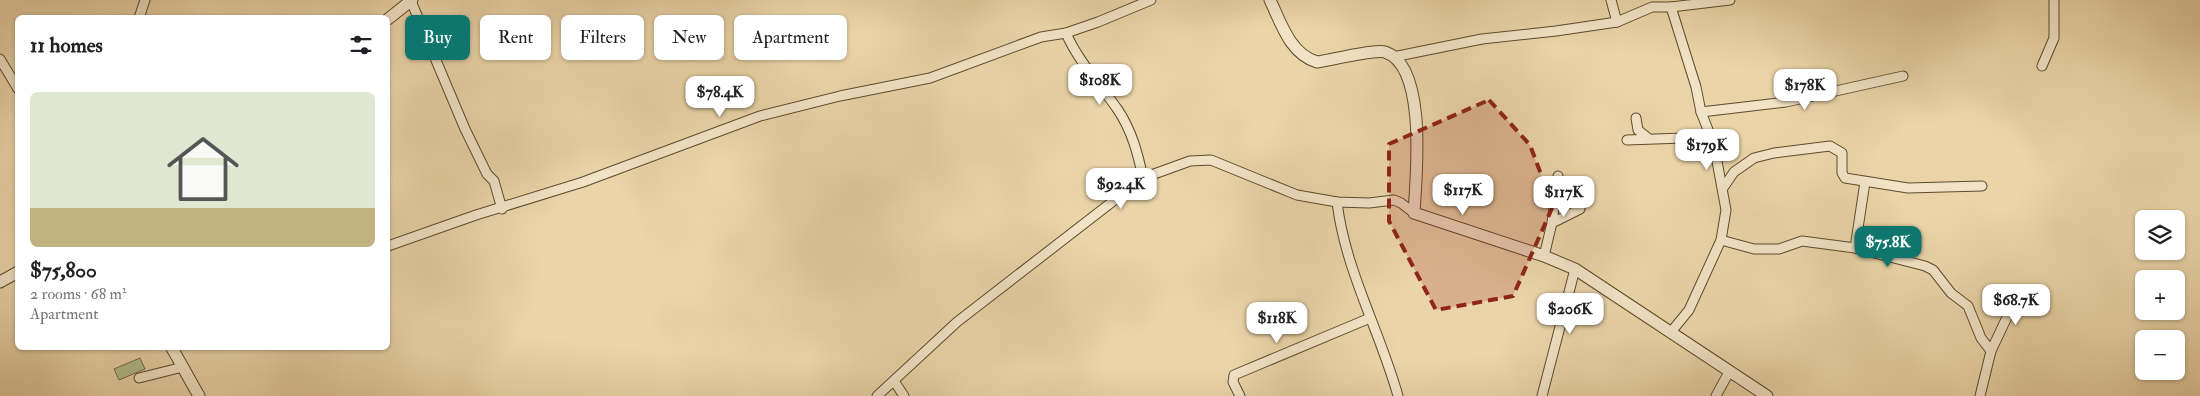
<!DOCTYPE html>
<meta charset="utf-8">
<style>
:root{--surface:#fff;--page:#f6f6f6;--text:#202124;--muted:#757577;--accent:#0f766e}
body{margin:0;font-family:"IM FELL Double Pica",serif;background:var(--page);color:var(--text);height:100vh;display:flex;flex-direction:column;font-size:19px;white-space:nowrap}
*{box-sizing:border-box;margin:0}
p{font-size:16px;color:var(--muted)}
.icon{flex:none;width:28px;height:28px;fill:none;stroke:currentColor;stroke-width:2;stroke-linecap:round;stroke-linejoin:round}
.map{position:relative;flex:1;overflow:hidden}
.panel{position:absolute;left:15px;top:15px;width:375px;height:335px;display:flex;flex-direction:column;background:var(--surface);border-radius:8px;box-shadow:0 1px 4px #0004}
.panel>*{flex:none}
.guide{position:absolute;left:405px;top:15px;width:475px;height:45px;display:flex;gap:10px}
.buttons{position:absolute;left:2135px;top:210px;display:grid;gap:10px}
.buttons a{display:grid;place-items:center;width:50px;height:50px;border-radius:8px;background:var(--surface);box-shadow:0 1px 4px #0004;font-size:25px}
.price{position:absolute;translate:-50% -42px;padding:0 11px;border-radius:10px;background:#fff;color:#222;font-size:16px;line-height:32px;filter:drop-shadow(0 1px 2px #0008)}
.price::after{content:'';position:absolute;left:50%;top:30px;width:15px;height:11px;margin-left:-8px;background:inherit;clip-path:polygon(0 0,100% 0,50% 100%)}
.price.active{background:var(--accent);color:#fff}
ul{padding:0;list-style:none}
li{display:grid;align-content:center;gap:10px;height:265px;padding:0 15px}
li span{display:grid;place-items:center;height:155px;border-radius:8px;color:#555}
li>.icon{margin-inline-start:auto}
span .icon{width:90px;height:90px;fill:#fffc;stroke-width:1}
li b{font-size:21px}
h2{display:flex;justify-content:space-between;align-items:center;height:60px;padding:0 15px;font-size:21px}
.tag{padding:0 18px;border-radius:8px;background:var(--surface);box-shadow:0 1px 4px #0004;font-size:18px;line-height:45px}
.tag.active{background:var(--accent);color:#fff}
.map>svg:first-child{display:block}
</style>
<div class="map">
<svg width="2200" height="396" viewBox="0 0 2200 396">
<rect width="100%" height="100%" fill="#ead4a8"/>
<filter id="stains"><feTurbulence type="fractalNoise" baseFrequency=".004" numOctaves="4"/><feColorMatrix values="0 0 0 0 .2 0 0 0 0 .09 0 0 0 0 .02 0 0 0 .5 -.17"/></filter>
<radialGradient id="worn" r=".72"><stop offset=".6" stop-color="#630" stop-opacity="0"/><stop offset="1" stop-color="#630" stop-opacity=".3"/></radialGradient>
<!-- green -->
<polygon fill="#b1be8c" stroke="#706e48" points="140,358 145,369 119,380 114,369"/>
<g fill="none" stroke-linecap="round" stroke-linejoin="round">
<defs>
<g id="minor">
<polyline points="1611,0 1617,22"/>
<polyline points="411,1 465,129 487,174 494,181 502,209"/>
<polyline points="139,18 145,0"/>
<path d="M1066,33c12,28 34,51 52,77 14,21 20,44 25,68"/>
<polyline points="1393,57 1482,39 1556,31 1617,22 1652,7 1671,7 1730,0"/>
<polyline points="0,59 18,89"/>
<polyline points="2042,66 2054,38 2054,0"/>
<polyline points="1701,112 1786,102 1903,76"/>
<polyline points="1636,118 1638,130 1648,138"/>
<polyline points="1627,140 1712,137"/>
<polyline points="1723,188 1734,172 1754,158 1774,153 1830,146 1842,153 1842,173 1845,178 1908,188 1982,186"/>
<path d="M1337,202c8,68 43,129 61,194"/>
<polyline points="1552,223 1580,209"/>
<polyline points="1721,240 1754,249 1779,249 1802,241 1855,248 1925,266 1933,270 1951,293 1968,306 1981,338 1991,351 1980,396"/>
<polyline points="388,246 476,215 583,182 760,116 840,96 930,78 1041,37 1066,33 1098,22 1151,0"/>
<polyline points="1855,248 1865,182"/>
<polyline points="1544,256 1552,223 1558,176"/>
<polyline points="1671,332 1689,310 1721,240 1726,210 1714,145 1701,112 1696,87 1671,7"/>
<polyline points="1991,351 2009,313 2011,291"/>
<polyline points="139,378 183,367"/>
<polyline points="894,381 904,396"/>
<polyline points="877,396 957,322 1143,178 1190,161 1211,160 1297,195 1337,202 1369,203 1394,200 1401,203 1414,213"/>
<polyline points="1240,396 1233,382 1234,375 1370,318"/>
<polyline points="1542,396 1575,269"/>
<polyline points="1716,396 1729,372"/>
</g>
<g id="tertiary">
<path d="M1270,0c11,23 20,54 47,62 14,-2 57,-13 68,-10 43,14 31,126 29,161l130,43 31,13 192,127"/>
<polyline points="388,19 412,0"/>
<polyline points="0,282 18,272"/>
<polyline points="172,348 199,396"/>
</g>
</defs>
<!-- minor casing -->
<use href="#minor" stroke="#5d4b2c" stroke-width="11"/>
<!-- tertiary casing -->
<use href="#tertiary" stroke="#5d4b2c" stroke-width="13"/>
<!-- minor -->
<use href="#minor" stroke="#f1e3c6" stroke-width="9"/>
<!-- tertiary -->
<use href="#tertiary" stroke="#f1e3c6" stroke-width="11"/>
</g>
<!-- marked area -->
<path fill="#8f2418" fill-opacity="0.2" stroke="#8f2418" stroke-width="4" stroke-dasharray="10 6" stroke-linejoin="round" d="M1489,100l41,45 23,61 -40,90 -77,14 -47,-89v-77z"/>
<rect width="100%" height="100%" filter="url(#stains)"/>
<rect width="100%" height="100%" fill="url(#worn)"/>
</svg>
<div class="buttons">
<a><svg class="icon" aria-label="layers" viewBox="0 0 24 24"><path d="M12 4l9 5-9 5-9-5zM3 14l9 5 9-5"/></svg></a>
<a>+</a>
<a>−</a>
</div>
<b class="price" style="left:1100px;top:106px">$108K</b>
<b class="price" style="left:1805px;top:111px">$178K</b>
<b class="price" style="left:720px;top:118px">$78.4K</b>
<b class="price" style="left:1707px;top:171px">$179K</b>
<b class="price" style="left:1121px;top:210px">$92.4K</b>
<b class="price" style="left:1463px;top:216px">$117K</b>
<b class="price" style="left:1564px;top:218px">$117K</b>
<b class="price active" style="left:1888px;top:268px">$75.8K</b>
<b class="price" style="left:2016px;top:326px">$68.7K</b>
<b class="price" style="left:1570px;top:335px">$206K</b>
<b class="price" style="left:1277px;top:344px">$118K</b>
<div class="guide">
<a class="tag active">Buy</a>
<a class="tag">Rent</a>
<a class="tag">Filters</a>
<a class="tag">New</a>
<a class="tag">Apartment</a>
</div>
<section class="panel">
<h2>11 homes<svg class="icon" aria-label="filters" viewBox="0 0 24 24"><path d="M4 7h16M4 17h16"/><circle cx="9" cy="7" r="2"/><circle cx="15" cy="17" r="2"/></svg></h2>
<ul>
<li><span style="background:linear-gradient(#dfe7d0 75%,#c2b280 0)"><svg class="icon" aria-label="home" viewBox="0 0 24 24"><path d="M3 11l9-7 9 7M6 9v11h12V9"/></svg></span><div><b>$75,800</b><p>2 rooms · 68 m²</p><p>Apartment</p></div></li>
</ul>
</section>
</div>
